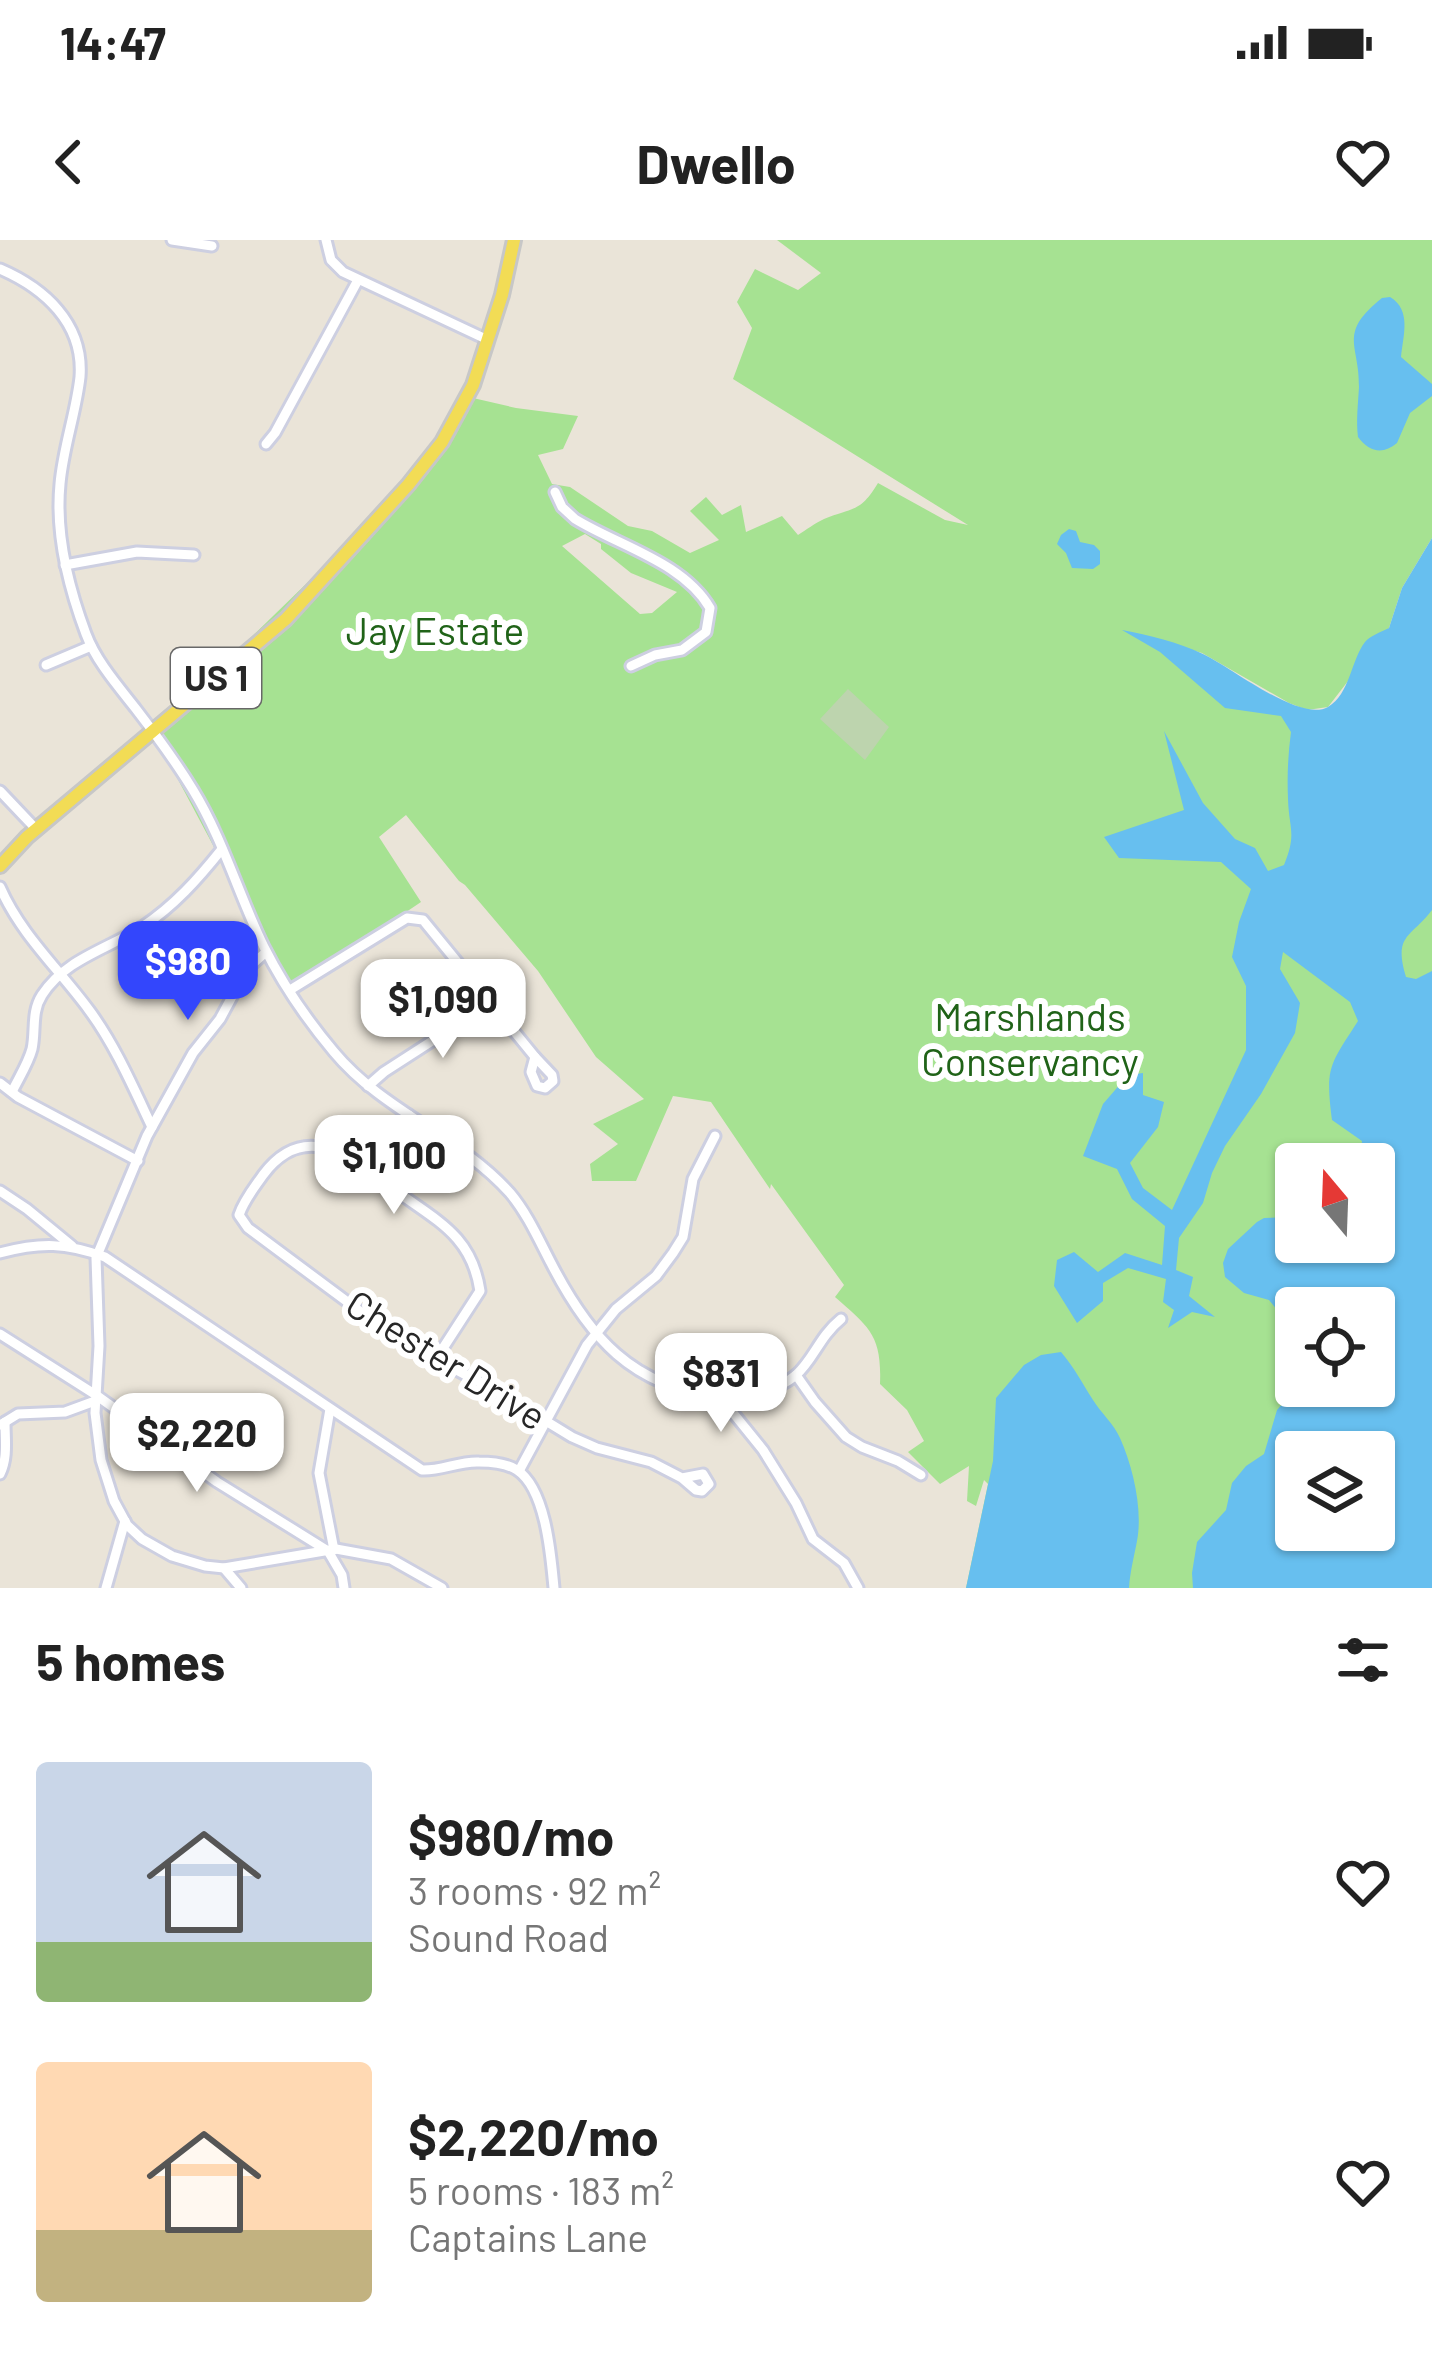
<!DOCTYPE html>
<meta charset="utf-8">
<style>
:root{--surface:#fff;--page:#f2f2f2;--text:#222;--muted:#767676;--accent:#3346fc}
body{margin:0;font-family:Barlow,sans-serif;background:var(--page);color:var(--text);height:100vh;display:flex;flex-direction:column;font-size:45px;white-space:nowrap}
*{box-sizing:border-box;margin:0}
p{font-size:39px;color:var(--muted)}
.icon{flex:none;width:66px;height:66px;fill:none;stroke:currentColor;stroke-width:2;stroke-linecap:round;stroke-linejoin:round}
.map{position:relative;height:1348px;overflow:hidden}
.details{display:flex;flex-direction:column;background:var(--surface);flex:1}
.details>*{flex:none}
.needle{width:78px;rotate:341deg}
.controls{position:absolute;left:1275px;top:903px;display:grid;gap:24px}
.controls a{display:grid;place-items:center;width:120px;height:120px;border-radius:12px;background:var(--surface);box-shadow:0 3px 9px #0004;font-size:60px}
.price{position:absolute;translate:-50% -102px;padding:0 27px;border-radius:24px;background:#fff;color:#222;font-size:39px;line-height:78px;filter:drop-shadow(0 3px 6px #0008)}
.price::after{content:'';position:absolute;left:50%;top:72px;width:36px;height:27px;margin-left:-18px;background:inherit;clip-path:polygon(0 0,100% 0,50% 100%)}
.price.current{background:var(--accent);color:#fff}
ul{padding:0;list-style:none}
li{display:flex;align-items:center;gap:36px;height:300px;padding:0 36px}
li span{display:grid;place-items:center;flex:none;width:336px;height:240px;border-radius:12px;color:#555}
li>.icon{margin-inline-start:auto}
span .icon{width:144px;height:144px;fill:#fffc;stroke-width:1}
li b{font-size:51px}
h2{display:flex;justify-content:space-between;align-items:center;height:144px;padding:0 36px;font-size:51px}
.status{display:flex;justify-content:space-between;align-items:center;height:84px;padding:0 60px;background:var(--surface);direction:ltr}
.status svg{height:33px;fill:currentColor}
header{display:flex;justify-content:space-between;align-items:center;height:156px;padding:0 36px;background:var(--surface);font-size:54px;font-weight:700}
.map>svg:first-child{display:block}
</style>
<div class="status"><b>14:47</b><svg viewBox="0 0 49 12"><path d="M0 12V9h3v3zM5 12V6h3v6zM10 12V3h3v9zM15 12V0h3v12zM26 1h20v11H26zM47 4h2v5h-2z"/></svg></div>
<header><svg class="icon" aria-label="back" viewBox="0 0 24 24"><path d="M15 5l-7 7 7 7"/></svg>Dwello<svg class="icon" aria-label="heart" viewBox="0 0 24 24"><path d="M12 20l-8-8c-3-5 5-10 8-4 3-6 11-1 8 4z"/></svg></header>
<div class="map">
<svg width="1432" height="1348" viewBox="0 0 1432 1348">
<rect width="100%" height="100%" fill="#eae4d8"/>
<!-- green -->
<path fill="#a6e292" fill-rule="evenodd" d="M777,0h655v298l-30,50 -13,40 -61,79 -21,3 -18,-7 -87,-50 -34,-10 255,142 9,33v191l-58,155h-78v366l-12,58h-318l22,-104 -4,-4 -8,26 -9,-5 2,-35 -29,18 -32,-32 16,-11 -17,-31 -27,-26c2,-49 -11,-57 -45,-87l9,-12 -73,-101 -1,5 -59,-87 -38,-6 -37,85h-44l-2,-17 28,-20 -25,-20 51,-25 -48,-42 -58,-86 -73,-86 -6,-4 -53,-66 -27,22 42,65 -131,88 -141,-265 19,-7 274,-266v-10l5,3 26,-47 43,10 62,8 -15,33 -25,6 14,29 18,3 58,39 24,5 38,22 29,-13 -29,-29 16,-14 16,18 19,-10 5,27 36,-16 16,19c8,-5 17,-12 26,-16 29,-12 36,-6 54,-36l67,37 23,5 -235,-146 19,-51 -15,-26 18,-33 43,21 23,-17zM585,294l16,10v5l30,24 46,19 -25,21 -12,1 -78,-68z"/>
<!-- cemetery -->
<polygon fill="#bdd4ae" points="848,449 889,487 865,520 820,479"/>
<!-- water -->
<g fill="#67bfef" fill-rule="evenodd">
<path d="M1390,57c22,13 13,39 11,60l31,27v12l-22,17 -13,30c-14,12 -28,9 -39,-6 -2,-17 0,-32 1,-50 1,-43 -22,-53 23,-89z"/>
<polygon points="1069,289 1076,291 1080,302 1094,305 1100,311 1100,324 1093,329 1072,328 1066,313 1057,304 1061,295"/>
<path d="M1432,298v372c-21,28 -39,24 -26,67l10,2 16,-8v617h-239l-1,-15 5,-31 29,-32 6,-27 14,-17 18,-12 13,-44 15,-17 4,-18 -13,-58 -14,-17 -25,-7 -19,-16 -2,-14 5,-14 29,-27 7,-4 32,-1v25h78v-78h-14l2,-23 -30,-21c-7,-54 -2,-55 26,-99l-8,-19 -67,-50 -3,17 20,34 -5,30 -34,61 -36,52 -13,27 -9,30 -24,35 -3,32 17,7 -4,19 26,21 -23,-5 -24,16 6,-18 -11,-8 3,-23 -38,-11 -25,15v18l-26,22 -23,-37 3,-26 17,-8 24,20 27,-19 37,12 3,-39 -33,-27 -15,-30 -34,-13 20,-52 25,-29 15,-2v22l21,7 -6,25 -28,36 13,25 29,22 74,-160v-64l-14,-29 7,-35 12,-33 -30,-27 -102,-4 -15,-21 80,-27 -20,-79 39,72 32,36 20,9 13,23 16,-6c13,-32 5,-35 4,-66 -1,-23 0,-45 3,-67l-10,-16 -56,-8 -65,-56 -38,-22c27,5 56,12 81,24 28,13 97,69 125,53 22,-13 23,-47 37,-65 5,-6 16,-10 24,-14l13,-40zM1374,1068v78h-78v-78zM1374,1212v78h-78v-78z"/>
<path d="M1061,1112c13,15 21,31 32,48 8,13 21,24 27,38 13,29 23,72 17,103 -3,16 -7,31 -8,47h-163l27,-127 3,-63 28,-33 17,-10z"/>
</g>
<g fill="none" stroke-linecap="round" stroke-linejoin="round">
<defs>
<g id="minor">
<polyline points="172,0 212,6"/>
<polyline points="326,0 331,20 343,32 488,100"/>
<path d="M0,29c44,19 84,54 80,108 -4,36 -17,71 -20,107 -5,51 8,102 26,150 10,27 32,52 50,75 20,26 40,53 57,81 30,49 46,106 71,157 18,36 44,74 70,105 49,59 125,84 176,141 17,20 29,47 41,70 38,74 81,124 168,134 25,3 58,-6 77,-22 18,-16 23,-38 45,-56"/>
<polyline points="266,204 275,193 358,40"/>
<path d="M555,252l7,15 13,12c44,27 108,43 135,89l-4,24 -24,18 -27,5 -24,11"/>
<polyline points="65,325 137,312 194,315"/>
<polyline points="46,425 91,406"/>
<polyline points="0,551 36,589"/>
<path d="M0,647c21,48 59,82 89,123 26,35 44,77 63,117"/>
<polyline points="266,712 247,729 220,779 193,813 147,896 96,1018 99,1106 95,1173 101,1220 114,1261 127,1285 142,1299 172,1316 205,1326 224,1328 336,1309 391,1319 442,1348"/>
<polyline points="290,750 407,678 423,680 535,817"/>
<polygon points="535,817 552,835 553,841 545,848 537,846 531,832"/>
<polyline points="0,843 18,857 138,921"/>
<polyline points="368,846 384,832 446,792 484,756"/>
<path d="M12,852c6,-13 16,-28 20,-43 4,-18 -1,-37 10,-54 23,-36 66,-46 100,-68 32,-21 56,-48 80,-78"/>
<polyline points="372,933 409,875"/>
<polyline points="0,951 27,969 72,1006"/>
<path d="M0,1013c41,-11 66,-10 105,4l317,213c19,1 37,-9 57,-8 12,0 27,1 38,8 29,19 34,86 37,118"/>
<polyline points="0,1094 96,1155 217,1242 328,1311 342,1335 344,1348"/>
<path d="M436,1119l44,-68c-8,-54 -41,-69 -81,-98 -43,-32 -92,-77 -136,-18 -9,13 -19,25 -24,40l9,13 148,110 104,55 72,44 25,11 54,14 31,16 21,-4 6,10 -7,7 -6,-1 -14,-12"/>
<polyline points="796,1135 815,1162 846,1197 862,1207 898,1221 921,1235"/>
<polyline points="721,1158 763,1210 796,1263 813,1299 844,1323 858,1348"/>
<polyline points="330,1169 319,1233 334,1310"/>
<polyline points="5,1182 18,1174 65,1172 95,1161"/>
<path d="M0,1185l5,-3c0,18 3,36 -5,52"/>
<polyline points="519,1231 587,1105 616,1069 656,1036 673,1013 683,997 693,939 715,896"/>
<polyline points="224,1328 241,1348"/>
<polyline points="106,1348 125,1281"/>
</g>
<polyline id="major" points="0,626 27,597 286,379 408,245 442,202 473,145 502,55 514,0"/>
</defs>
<!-- minor casing -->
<use href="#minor" stroke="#cdcfe1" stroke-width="15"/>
<!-- major casing -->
<use href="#major" stroke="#c7c7c7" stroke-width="18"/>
<!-- minor -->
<use href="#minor" stroke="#fff" stroke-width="9"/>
<!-- major -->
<use href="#major" stroke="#f2dc55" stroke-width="12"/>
</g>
<g text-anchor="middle" stroke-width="12" stroke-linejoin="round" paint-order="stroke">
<!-- shield labels -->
<rect fill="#fff" stroke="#686868" stroke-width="3" x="171" y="408" width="90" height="60" rx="9"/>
<g font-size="36" font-weight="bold" fill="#272727">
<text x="216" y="451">US 1</text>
</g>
<!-- park labels -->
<g font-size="39" fill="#206318" stroke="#fff">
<text x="435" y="405">Jay Estate</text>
<text x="1030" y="791">Marshlands<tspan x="1030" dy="45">Conservancy</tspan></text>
</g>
<!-- street labels -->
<g font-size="39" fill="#272727" stroke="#fff">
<text transform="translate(446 1120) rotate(32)" y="14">Chester Drive</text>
</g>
</g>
</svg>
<div class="controls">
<a><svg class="needle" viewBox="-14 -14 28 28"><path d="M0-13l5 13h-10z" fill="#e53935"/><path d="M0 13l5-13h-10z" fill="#767676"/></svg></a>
<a><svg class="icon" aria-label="locate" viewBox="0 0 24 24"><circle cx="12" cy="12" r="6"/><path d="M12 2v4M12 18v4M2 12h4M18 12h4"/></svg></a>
<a><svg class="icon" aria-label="layers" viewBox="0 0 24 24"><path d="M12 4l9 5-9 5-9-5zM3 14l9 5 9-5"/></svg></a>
</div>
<b class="price current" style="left:188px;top:783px">$980</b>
<b class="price" style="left:443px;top:821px">$1,090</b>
<b class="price" style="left:394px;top:977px">$1,100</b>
<b class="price" style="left:721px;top:1195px">$831</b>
<b class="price" style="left:197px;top:1255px">$2,220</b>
</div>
<section class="details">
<h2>5 homes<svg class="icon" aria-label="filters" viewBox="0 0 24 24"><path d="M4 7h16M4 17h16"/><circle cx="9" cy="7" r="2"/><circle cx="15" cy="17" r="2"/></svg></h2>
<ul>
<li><span style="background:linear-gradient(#c9d6e8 75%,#8fb573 0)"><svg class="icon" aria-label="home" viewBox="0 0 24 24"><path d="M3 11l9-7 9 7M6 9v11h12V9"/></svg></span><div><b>$980/mo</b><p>3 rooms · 92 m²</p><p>Sound Road</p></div><svg class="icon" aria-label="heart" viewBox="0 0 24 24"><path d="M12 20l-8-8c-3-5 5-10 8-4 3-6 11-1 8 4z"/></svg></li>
<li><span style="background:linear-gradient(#ffd9b3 70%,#c2b280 0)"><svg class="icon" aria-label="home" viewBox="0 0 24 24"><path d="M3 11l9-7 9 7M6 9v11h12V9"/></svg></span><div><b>$2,220/mo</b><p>5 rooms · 183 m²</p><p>Captains Lane</p></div><svg class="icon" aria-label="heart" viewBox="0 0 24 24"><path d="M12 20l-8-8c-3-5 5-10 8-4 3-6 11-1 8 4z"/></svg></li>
</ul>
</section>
